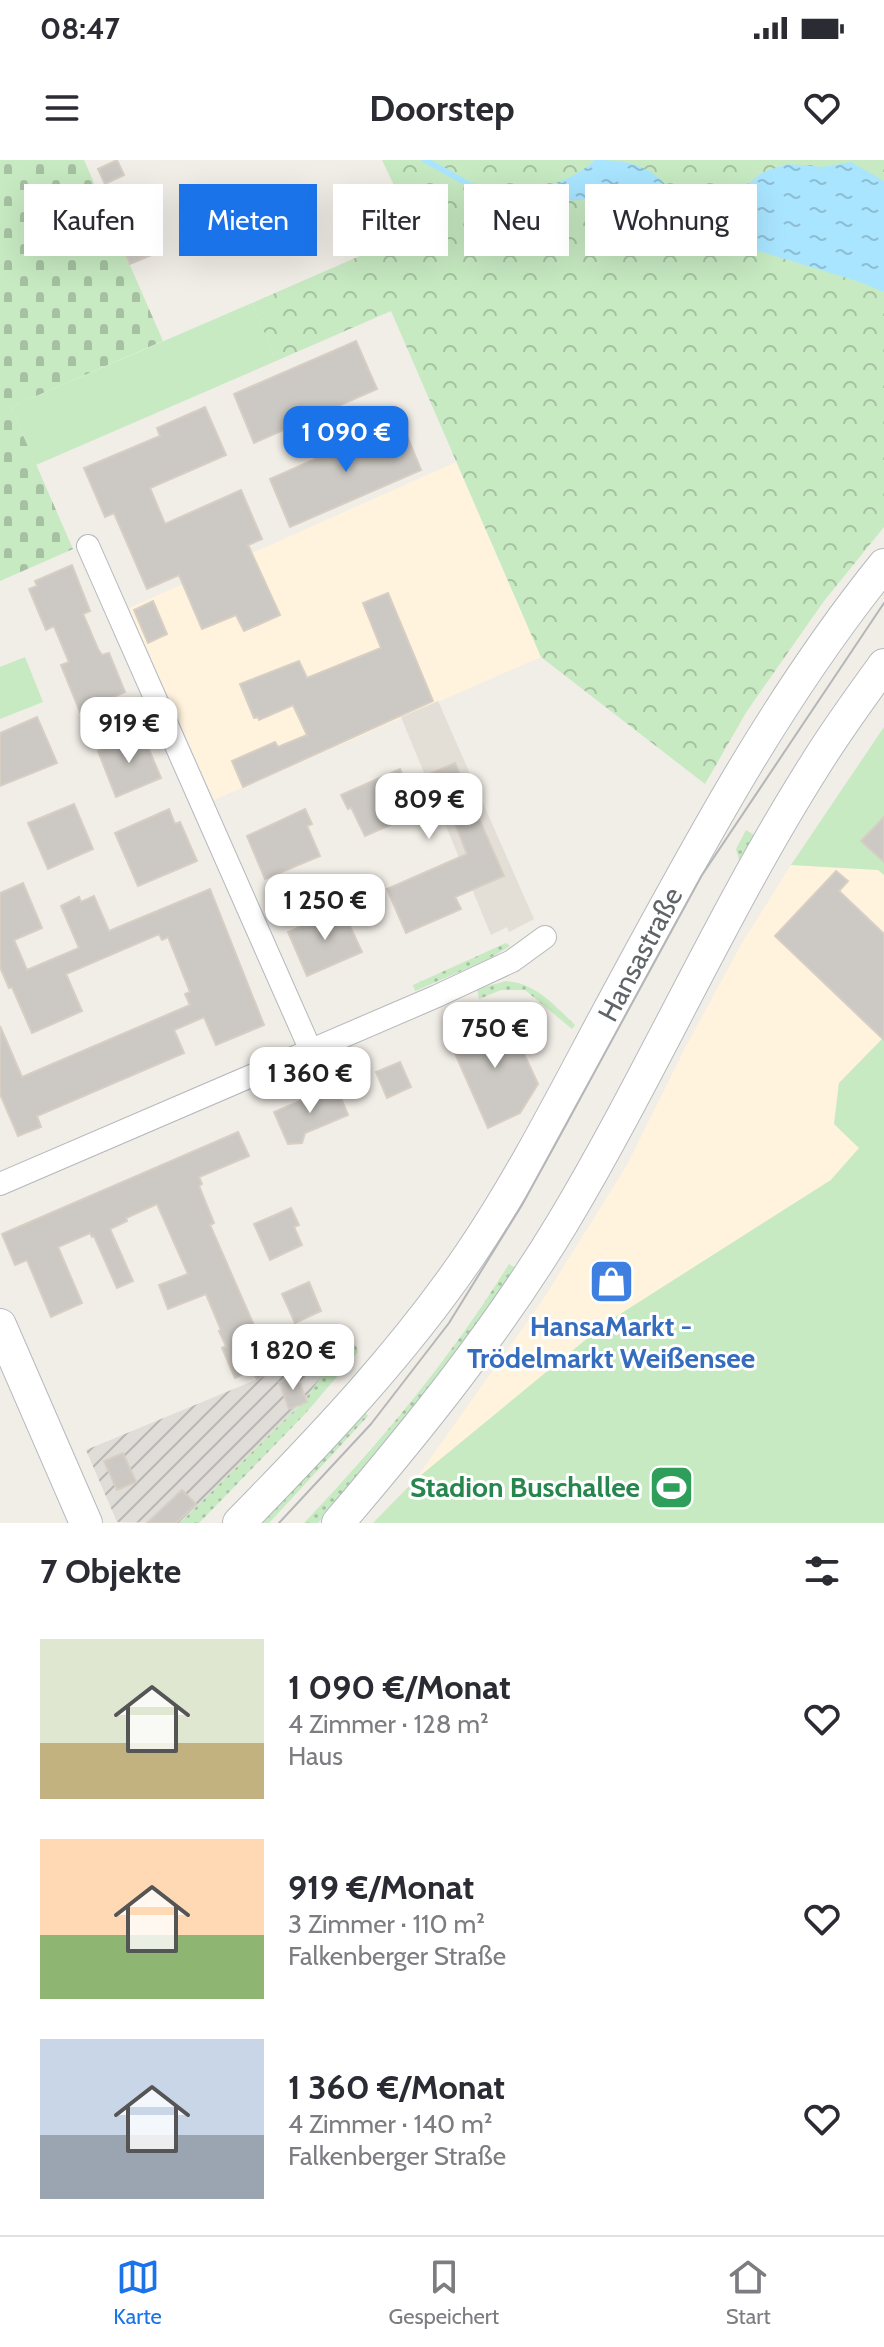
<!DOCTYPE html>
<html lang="de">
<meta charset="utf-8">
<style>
:root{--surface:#fff;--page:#f2f2f3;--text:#2b2b33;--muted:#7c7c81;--line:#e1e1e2;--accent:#1a73e8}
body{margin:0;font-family:Cabin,sans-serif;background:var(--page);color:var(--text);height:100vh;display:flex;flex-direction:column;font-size:30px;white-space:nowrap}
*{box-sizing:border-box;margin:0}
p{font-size:26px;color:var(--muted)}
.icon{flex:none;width:44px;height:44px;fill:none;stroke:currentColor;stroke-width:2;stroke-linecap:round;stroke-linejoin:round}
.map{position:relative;height:1363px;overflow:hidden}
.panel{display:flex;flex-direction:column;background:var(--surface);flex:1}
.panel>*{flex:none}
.top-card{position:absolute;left:24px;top:24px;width:836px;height:72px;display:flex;gap:16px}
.price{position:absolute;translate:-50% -68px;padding:0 18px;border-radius:16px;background:#fff;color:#222;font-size:26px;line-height:52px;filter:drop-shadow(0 2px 4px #0008)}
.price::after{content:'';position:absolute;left:50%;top:48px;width:24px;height:18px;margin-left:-12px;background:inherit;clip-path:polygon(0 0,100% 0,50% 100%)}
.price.current{background:var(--accent);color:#fff}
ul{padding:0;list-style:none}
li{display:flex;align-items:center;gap:24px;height:200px;padding:0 40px}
li span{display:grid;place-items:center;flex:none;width:224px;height:160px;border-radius:0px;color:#555}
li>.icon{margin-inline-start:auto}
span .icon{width:96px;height:96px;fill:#fffc;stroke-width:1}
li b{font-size:34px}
h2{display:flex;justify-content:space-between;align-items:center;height:96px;padding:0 40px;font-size:34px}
.chip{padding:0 28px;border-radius:0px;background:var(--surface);box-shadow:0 8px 32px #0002;font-size:28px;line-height:72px}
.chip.current{background:var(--accent);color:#fff}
.status{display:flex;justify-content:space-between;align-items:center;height:56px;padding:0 40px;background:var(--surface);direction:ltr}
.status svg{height:22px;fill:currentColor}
header{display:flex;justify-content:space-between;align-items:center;height:104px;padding:0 40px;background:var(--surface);font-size:36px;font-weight:700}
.menu{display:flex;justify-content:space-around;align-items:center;height:112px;border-top:2px solid var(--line);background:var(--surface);font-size:22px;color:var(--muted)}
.menu a{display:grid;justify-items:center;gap:4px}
.menu .current{color:var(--accent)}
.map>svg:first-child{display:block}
</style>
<div class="status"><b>08:47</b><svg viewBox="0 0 49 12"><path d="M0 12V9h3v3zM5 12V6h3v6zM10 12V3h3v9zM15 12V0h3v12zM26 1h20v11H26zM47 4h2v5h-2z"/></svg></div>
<header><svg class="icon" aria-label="menu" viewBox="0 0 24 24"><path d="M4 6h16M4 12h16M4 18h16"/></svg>Doorstep<svg class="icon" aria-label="heart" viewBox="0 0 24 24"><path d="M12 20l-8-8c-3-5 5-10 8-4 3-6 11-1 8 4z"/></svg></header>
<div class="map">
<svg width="884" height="1363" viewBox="0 0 884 1363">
<defs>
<pattern id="industrial-furrows" width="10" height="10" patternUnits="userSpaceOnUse" patternTransform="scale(2)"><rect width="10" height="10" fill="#e0ddd9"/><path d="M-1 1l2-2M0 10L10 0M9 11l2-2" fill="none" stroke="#b9b7b4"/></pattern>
<pattern id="grass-dots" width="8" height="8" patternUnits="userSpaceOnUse" patternTransform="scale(2)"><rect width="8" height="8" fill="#c7eac2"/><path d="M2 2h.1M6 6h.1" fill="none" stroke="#a5c1a1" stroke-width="1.8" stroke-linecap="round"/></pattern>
<pattern id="forest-crowns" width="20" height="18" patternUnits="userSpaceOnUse" patternTransform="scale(2)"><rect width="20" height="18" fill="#c7eac2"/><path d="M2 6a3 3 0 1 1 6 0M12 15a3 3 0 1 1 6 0" fill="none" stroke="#a5c1a1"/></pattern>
<pattern id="cemetery-stones" width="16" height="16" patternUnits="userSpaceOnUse" patternTransform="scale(2)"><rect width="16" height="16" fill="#c7eac2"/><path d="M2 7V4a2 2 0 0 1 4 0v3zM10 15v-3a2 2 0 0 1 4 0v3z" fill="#a5c1a1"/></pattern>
<pattern id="water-ripples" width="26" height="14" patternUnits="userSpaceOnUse" patternTransform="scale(2)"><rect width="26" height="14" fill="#a9e5ff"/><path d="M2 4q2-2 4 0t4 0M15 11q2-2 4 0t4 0" fill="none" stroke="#8dbdd2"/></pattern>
</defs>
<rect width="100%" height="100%" fill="#f1ede7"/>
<!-- commercial -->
<g fill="#fff3de">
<polygon points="456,302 541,497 214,640 129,448"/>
<polygon points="791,705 879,710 884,715 884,877 839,923 834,964 859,988 830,1020 606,1163 415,1320 542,1141 627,1005 685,888 742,783"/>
</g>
<!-- industrial -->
<polygon fill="url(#industrial-furrows)" points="338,1186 338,1194 306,1238 307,1242 300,1245 180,1363 117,1362 86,1290"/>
<!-- education -->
<polygon fill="#e3dfd7" points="438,541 534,759 509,772 507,767 491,775 401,557"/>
<!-- grass -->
<g fill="url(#grass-dots)">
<polygon points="746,670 759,678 740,703 736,689"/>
<polygon points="506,783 510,786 487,800 415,831 413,825"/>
<path d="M506,821c30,2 48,24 69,44l-3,4 -47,-39h-24l-22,9 -2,-10z"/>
<path d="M509,1104l10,6 -34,48 -150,188 -17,17h-14c76,-80 147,-165 205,-259z"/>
<polygon points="349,1182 356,1186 358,1192 305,1254 199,1363 180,1363 300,1245 307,1242 306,1238 338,1194 338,1186"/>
<polygon points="364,1251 368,1256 269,1363 260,1363"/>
</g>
<!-- forest -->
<polygon fill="url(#forest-crowns)" points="382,0 884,0 884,367 824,441 747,551 705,624 541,497 391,151 276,201 252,143 394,81 400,38"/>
<!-- cemetery -->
<polygon fill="url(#cemetery-stones)" points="0,0 84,0 163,181 11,247 73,389 0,421"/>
<!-- green -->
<g fill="#c7eac2">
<polygon points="252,143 276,201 36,305 11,247"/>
<polygon points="25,497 43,542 0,559 0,507"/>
<polygon points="884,567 884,715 878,710 791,705"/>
<polygon points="884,877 884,1363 373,1363 415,1320 606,1163 831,1020 859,988 834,964 839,923"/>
</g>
<!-- water -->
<path fill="url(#water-ripples)" d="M595,0c42,0 61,8 85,43l28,3 17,-4 38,-30 25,-8 34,3 29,-5 33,19v111l-27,-11 -174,-53 -63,-22 -36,-6 -79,3 10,-14c31,-1 57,-8 80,-29z"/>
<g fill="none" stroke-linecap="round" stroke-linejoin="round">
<!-- stream -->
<g stroke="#a9e5ff" stroke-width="6">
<polyline points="425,0 470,25 515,37"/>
<polyline points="526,40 536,43 550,40"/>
</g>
</g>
<!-- building -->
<g fill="#ccc8c3" stroke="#d7cec4" stroke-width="2">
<polygon points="117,0 124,15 105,24 98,9"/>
<polygon points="307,45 313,62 293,68 287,51"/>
<polygon points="150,46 159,68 144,74 152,95 130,104 113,67 122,63 120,58"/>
<polygon points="356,181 377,229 254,283 234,234"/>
<polygon points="205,247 226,295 150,328 165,364 241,330 262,379 248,385 280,455 244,471 236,455 202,469 179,415 147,429 114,353 105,357 84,308 160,276 157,268"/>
<polygon points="401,261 421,310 290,367 270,319"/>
<polygon points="72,405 90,451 83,454 98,489 102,495 109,493 125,532 80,552 61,505 69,502 54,466 46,470 29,429 37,426 35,421"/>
<polygon points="388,433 433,541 243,627 232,601 275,582 278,587 307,575 293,545 259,560 258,557 254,558 240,524 299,501 307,518 381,488 363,443"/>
<polygon points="153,441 167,474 148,483 134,450"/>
<polygon points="37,557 57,603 0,626 0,573"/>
<polygon points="142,573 161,618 116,637 98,591"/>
<polygon points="455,603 504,716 455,737 461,749 406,773 387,729 467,694 446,641 365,676 351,647 348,649 341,635 400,609 406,624"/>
<polygon points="74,644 93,689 48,709 28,663"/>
<polygon points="169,649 175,664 180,662 197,701 138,726 115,673"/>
<polygon points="305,649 312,664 307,666 320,696 265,719 247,676"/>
<polygon points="884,657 884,702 861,681"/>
<polygon points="836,711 848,721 839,731 884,774 884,880 775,776"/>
<polygon points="23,723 42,768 14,780 27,810 79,788 61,746 79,737 81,742 94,736 109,771 210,729 264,865 216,885 204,857 174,870 184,893 37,956 41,967 18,976 0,934 0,866 22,917 190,845 185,834 190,832 168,777 162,780 159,774 66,814 82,851 32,873 12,827 9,828 0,807 0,733"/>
<polygon points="342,749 362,792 307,816 288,772"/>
<polygon points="506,855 538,924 520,953 488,968 449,880"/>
<polygon points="400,902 411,927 387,938 376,912"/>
<polygon points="336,926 348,955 305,973 302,983 288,984 274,952"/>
<polygon points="238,972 249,996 199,1017 202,1024 199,1026 214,1063 210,1065 274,1211 257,1219 252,1210 235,1218 222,1188 226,1186 219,1171 221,1170 206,1134 168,1149 159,1125 188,1114 157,1044 126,1058 127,1061 110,1069 133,1121 117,1128 94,1076 92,1077 90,1073 58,1087 82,1143 51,1157 27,1100 15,1105 2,1074"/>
<polygon points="291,1048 299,1065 294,1067 302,1085 270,1100 254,1064"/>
<polygon points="309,1122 321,1151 295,1163 282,1134"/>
<polygon points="297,1216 307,1242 289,1249 279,1222"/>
<polygon points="123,1293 136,1322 117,1330 104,1301"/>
<polygon points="182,1330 196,1344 176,1363 147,1363"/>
</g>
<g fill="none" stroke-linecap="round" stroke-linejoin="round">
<defs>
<g id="street">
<polyline points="88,386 311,891"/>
<polyline points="0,1024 437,836 512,801 545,777"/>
</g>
<g id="secondary">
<polyline points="0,1165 86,1363"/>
<path d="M239,1363c83,-85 165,-171 232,-270 54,-80 97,-167 143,-252 82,-151 161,-301 270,-436"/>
<path d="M338,1363c81,-95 160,-193 225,-301 89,-149 159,-310 252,-457 21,-34 45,-67 69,-100"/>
</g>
</defs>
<!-- street casing -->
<use href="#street" stroke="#b4b8bc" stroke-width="24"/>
<!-- secondary casing -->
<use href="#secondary" stroke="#b5babf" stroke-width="34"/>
<!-- street -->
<use href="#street" stroke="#fff" stroke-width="22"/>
<!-- secondary -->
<use href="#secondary" stroke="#fff" stroke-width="32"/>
<!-- tram -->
<polyline stroke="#b5b6b7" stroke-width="2" points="279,1363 371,1264 449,1163 522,1045 702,715 884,443"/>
</g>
<!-- icons -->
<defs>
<symbol id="shop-square" viewBox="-11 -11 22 22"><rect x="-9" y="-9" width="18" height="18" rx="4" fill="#3f7fe0" stroke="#fff"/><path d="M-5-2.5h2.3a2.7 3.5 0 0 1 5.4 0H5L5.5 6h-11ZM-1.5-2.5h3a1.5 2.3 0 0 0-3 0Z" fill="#fff"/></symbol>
<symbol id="stadium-square" viewBox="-11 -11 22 22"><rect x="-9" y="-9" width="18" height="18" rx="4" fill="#2e9e5b" stroke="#fff"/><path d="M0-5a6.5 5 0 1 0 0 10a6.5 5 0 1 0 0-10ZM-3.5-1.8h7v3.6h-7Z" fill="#fff"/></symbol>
</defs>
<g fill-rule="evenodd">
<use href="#shop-square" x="586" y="1096" width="51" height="51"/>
<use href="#stadium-square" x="646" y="1302" width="51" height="51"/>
</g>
<g text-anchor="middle" stroke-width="6" stroke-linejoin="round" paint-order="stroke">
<!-- street labels -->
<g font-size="28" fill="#5e6468" stroke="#fff">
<text transform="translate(640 794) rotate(-62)" y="10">Hansastraße</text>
</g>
<!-- shop labels -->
<g font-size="28" font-weight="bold" fill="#366cbe" stroke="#fff">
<text x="611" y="1176">HansaMarkt -<tspan x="611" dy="32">Trödelmarkt Weißensee</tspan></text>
</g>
<!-- leisure labels -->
<g font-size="28" font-weight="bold" fill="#27864d" stroke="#fff" text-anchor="end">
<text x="640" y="1337">Stadion Buschallee</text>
</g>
</g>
</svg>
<b class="price current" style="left:346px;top:314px">1 090 €</b>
<b class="price" style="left:129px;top:605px">919 €</b>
<b class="price" style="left:429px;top:681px">809 €</b>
<b class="price" style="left:325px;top:782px">1 250 €</b>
<b class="price" style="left:495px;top:910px">750 €</b>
<b class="price" style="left:310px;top:955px">1 360 €</b>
<b class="price" style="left:293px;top:1232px">1 820 €</b>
<div class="top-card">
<a class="chip">Kaufen</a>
<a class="chip current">Mieten</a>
<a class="chip">Filter</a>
<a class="chip">Neu</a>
<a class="chip">Wohnung</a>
</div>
</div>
<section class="panel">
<h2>7 Objekte<svg class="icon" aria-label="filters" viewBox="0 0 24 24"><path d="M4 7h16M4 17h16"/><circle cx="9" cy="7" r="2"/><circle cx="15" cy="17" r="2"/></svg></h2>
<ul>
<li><span style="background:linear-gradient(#dfe7d0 65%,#c2b280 0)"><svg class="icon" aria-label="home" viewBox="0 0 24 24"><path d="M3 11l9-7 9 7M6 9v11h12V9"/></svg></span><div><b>1 090 €/Monat</b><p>4 Zimmer · 128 m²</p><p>Haus</p></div><svg class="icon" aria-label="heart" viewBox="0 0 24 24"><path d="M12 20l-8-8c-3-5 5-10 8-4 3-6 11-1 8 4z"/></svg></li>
<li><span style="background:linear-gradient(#ffd9b3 60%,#8fb573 0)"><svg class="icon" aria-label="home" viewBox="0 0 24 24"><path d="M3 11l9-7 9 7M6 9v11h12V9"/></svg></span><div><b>919 €/Monat</b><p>3 Zimmer · 110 m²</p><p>Falkenberger Straße</p></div><svg class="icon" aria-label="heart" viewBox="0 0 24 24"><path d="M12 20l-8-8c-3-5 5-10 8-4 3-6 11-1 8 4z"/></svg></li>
<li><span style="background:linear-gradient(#c9d6e8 60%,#9aa5b1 0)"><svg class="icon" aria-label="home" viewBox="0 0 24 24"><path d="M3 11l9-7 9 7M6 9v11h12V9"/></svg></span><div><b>1 360 €/Monat</b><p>4 Zimmer · 140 m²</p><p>Falkenberger Straße</p></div><svg class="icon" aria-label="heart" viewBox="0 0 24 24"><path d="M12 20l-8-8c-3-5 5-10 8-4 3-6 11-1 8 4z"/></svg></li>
</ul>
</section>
<nav class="menu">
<a class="current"><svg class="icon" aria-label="map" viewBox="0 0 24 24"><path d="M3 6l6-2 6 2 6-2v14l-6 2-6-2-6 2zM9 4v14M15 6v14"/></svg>Karte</a>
<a><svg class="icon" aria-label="saved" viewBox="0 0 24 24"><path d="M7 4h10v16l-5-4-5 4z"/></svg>Gespeichert</a>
<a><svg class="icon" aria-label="home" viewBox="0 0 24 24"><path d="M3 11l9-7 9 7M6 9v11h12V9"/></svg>Start</a>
</nav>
